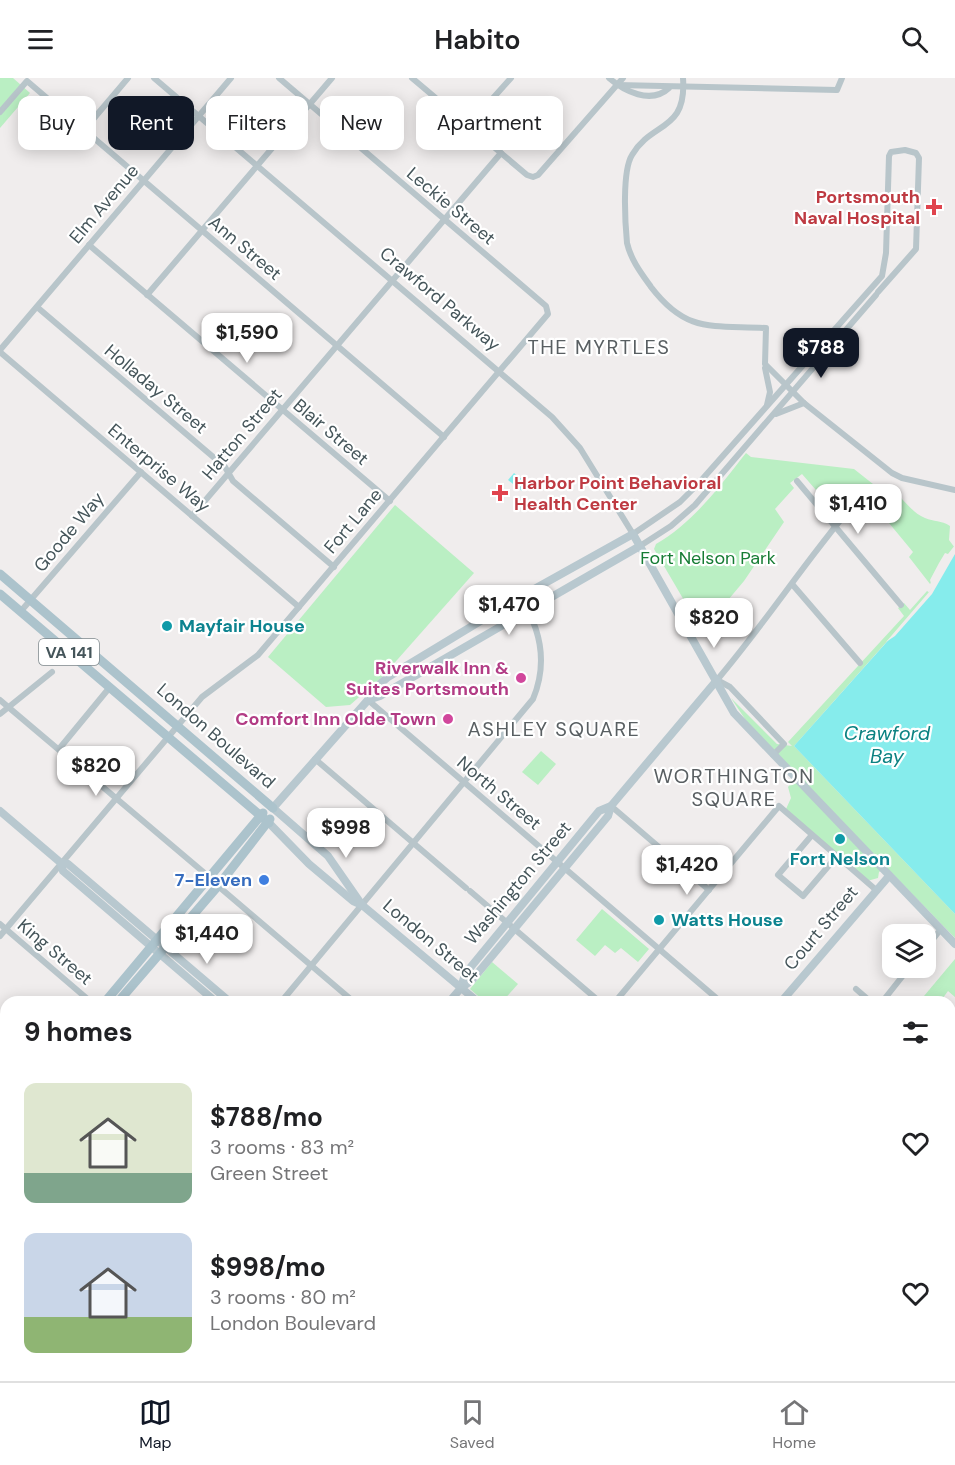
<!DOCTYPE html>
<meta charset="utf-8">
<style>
:root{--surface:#fff;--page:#f2f2f2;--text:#202124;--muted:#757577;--line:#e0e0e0;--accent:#111827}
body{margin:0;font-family:"DM Sans",sans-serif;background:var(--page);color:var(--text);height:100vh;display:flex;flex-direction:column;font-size:22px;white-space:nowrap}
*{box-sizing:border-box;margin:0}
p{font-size:20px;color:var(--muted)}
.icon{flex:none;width:33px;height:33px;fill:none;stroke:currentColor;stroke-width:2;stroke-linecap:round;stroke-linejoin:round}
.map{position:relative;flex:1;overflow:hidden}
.drawer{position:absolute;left:0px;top:918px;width:956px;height:386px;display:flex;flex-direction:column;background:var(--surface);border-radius:18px 18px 0 0;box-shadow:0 3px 15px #0003}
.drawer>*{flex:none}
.banner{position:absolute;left:18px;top:18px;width:600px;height:54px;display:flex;gap:12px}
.fabs{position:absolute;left:882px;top:846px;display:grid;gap:12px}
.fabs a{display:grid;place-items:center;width:54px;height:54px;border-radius:12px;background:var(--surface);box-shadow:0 3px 15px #0003;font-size:30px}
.price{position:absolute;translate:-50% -51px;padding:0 14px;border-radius:12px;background:#fff;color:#222;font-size:20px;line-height:39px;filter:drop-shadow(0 2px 3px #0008)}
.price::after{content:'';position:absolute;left:50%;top:36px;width:18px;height:14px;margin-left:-9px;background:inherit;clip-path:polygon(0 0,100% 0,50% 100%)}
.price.on{background:var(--accent);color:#fff}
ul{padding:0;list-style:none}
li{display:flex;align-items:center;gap:18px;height:150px;padding:0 24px}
li span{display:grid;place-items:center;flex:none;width:168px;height:120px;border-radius:12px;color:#555}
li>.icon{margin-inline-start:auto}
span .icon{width:72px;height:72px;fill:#fffc;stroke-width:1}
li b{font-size:26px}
h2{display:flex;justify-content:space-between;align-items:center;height:72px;padding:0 24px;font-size:26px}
.chip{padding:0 21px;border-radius:12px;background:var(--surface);box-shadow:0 3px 15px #0003;font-size:21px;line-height:54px}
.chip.on{background:var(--accent);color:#fff}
header{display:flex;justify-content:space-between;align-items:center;height:78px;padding:0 24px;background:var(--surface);font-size:27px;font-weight:600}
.tab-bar{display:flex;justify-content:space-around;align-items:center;height:84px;border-top:2px solid var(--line);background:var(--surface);font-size:16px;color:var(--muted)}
.tab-bar a{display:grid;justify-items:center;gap:3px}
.tab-bar .on{color:var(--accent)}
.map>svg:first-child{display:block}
</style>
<header><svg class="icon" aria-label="menu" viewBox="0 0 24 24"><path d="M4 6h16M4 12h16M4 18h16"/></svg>Habito<svg class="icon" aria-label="search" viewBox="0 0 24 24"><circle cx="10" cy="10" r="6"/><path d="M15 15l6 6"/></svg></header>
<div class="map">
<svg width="955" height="1303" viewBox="0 0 955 1303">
<rect width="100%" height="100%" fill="#f0eded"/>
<!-- green -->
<g fill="#baefc3">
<polygon points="0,0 13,0 30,15 0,50"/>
<path d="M746,375l5,4 103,12 43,34 4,-5c8,8 14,16 24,20 9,4 16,2 25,8l-1,14 6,8 -25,36 -21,-27 4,-5 -29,-35 -19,-15 3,-5 -10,-9 -22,25 -34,-39 -12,9 4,5 -19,21 9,13 -40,59 -42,50 -48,-82 2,-5c38,-22 63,-57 90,-91z"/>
<polygon points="395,427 474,495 382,599 350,627 326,629 268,579"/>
<polygon points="927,513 930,515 794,668 955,836 955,860 886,789 879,794 878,800 867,803 786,731 791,720 788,709 798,697 749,647 731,620 777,666 792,668 788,664 904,538 898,530 904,525 910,532"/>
<polygon points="541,673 556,686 538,707 522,694"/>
<polygon points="602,831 649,871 638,884 621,870 615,875 605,867 595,878 576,862"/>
<polygon points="955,881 955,919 948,913 940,924 919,924"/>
<polygon points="492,884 518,906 502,924 485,924 470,911"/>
</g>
<!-- water -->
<g fill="#86ecec">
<polygon points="514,395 528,406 522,413 508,402"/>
<polygon points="955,470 955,836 794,668 926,520"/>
</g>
<!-- pier -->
<polygon fill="#f0eded" points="955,467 955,476 932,516 895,558 886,564 929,514 932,509 930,502 939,485 945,475 948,476"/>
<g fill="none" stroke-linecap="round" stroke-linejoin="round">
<defs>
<polyline id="highway" points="35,1298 39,1303"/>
</defs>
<!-- highway casing -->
<use href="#highway" stroke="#6f96a8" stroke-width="14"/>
<!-- street -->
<g stroke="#b8c5ca" stroke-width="6">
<polyline points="154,0 552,339 580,370 633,456 680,424 698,406 882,198 886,175 889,78 891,74 905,72 916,75 919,80 916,171 878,214"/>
<polyline points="412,0 527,97 533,99 538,97 623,0"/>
<path d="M609,0c15,13 42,27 60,10"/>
<path d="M683,0c4,54 -31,43 -51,77 -10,16 -7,67 -5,88 4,17 14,30 24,44 36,47 61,38 115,41l-1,36 39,39 88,70 10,5 53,12"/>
<polyline points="617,7 837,12 842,0"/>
<polyline points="0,34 27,3 444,359"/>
<polyline points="468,48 511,0"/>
<polyline points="84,52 128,0"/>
<polyline points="89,167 390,423"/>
<polyline points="147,217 332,0"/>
<polyline points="37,229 225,389 233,403 334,489"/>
<polyline points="0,272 231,0"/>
<polyline points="0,274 299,529"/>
<polyline points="765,290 770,314 767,327"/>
<polyline points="776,336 804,325"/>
<polyline points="797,403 901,527"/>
<polyline points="192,438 501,75"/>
<polyline points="640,468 671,448 695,427 876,217"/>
<polyline points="792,506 860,585"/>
<polyline points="21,533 141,394"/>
<polyline points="0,622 208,798"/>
<polyline points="368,622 721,924"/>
<polyline points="0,636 52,594"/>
<polyline points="59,671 110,609"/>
<path d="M773,677l11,-11 -54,-57 -13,-7c50,-59 91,-123 141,-181"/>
<polyline points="315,681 466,810"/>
<polyline points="611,728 709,812"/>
<polyline points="812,757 778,797 803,818 837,778"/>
<polyline points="218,808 354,924"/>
<polyline points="470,813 600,924"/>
<polyline points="0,846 91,924"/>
<polyline points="0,858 202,619 258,577 548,236 546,228 279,0"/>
<polyline points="926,870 941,851"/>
<polyline points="856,911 871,924"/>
<path d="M281,924l252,-303c15,-36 8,-70 -13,-102"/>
<polyline points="615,924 779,728 875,811"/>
<polyline points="882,924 909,890"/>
<polyline points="950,1016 955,1021"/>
<polyline points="950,1222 955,1227"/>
<polyline points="950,1256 955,1249"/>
<polyline points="283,1298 290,1303"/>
<polyline points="531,1298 537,1303"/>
<polyline points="300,1303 304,1298"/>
<polyline points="909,1303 914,1298"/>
</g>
<!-- secondary -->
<g stroke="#b8c8cf" stroke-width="8">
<polyline points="368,622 380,618 640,468"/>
<polyline points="0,733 61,785 63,793 216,924"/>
<polyline points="269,745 309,786 353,823 362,827"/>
<polyline points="61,785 68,786 230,924"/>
<polyline points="461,910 465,896 599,733 611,728"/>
<polyline points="449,924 461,910 472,902 608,738 611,728 717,602"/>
<polyline points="478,924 362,827 328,778 273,730 368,622 374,611 388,599 520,519 633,456 734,635 955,866"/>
<polyline points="781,924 889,798"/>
<polyline points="0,952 6,957"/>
<polyline points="950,1114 955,1107"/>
<polyline points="950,1125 955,1125"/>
<polyline points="0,1159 6,1163"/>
<polyline points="86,1298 104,1303"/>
<polyline points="164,1298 171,1303"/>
<polyline points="409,1298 415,1303"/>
<polyline points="656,1298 662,1303"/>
<polyline points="668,1298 675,1303"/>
<polyline points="142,1303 143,1298"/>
<polyline points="467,1303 472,1298"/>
<polyline points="793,1303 798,1298"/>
<polyline points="807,1303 812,1298"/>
</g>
<!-- primary -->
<g stroke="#acc3cc" stroke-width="9">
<polyline points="0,496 273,730"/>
<polyline points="0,516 269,745"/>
<polyline points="105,924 263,735"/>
<polyline points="118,924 218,808 270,741"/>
<polyline points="0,1051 6,1044"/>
<polyline points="0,1067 6,1059"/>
<polyline points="0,1268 6,1273"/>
</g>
<!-- highway -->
<use href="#highway" stroke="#84abbd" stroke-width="10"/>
</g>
<!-- markers -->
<g fill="#e0444e" stroke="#fff" stroke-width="2">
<path d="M931 120h6v6h6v6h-6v6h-6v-6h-6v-6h6z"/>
<path d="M497 406h6v6h6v6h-6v6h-6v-6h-6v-6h6z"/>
</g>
<g fill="#0f9aa8" stroke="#fff" stroke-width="2">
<circle cx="167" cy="548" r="6"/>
<circle cx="840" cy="761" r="6"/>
<circle cx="659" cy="842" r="6"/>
</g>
<g fill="#d1479c" stroke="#fff" stroke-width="2">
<circle cx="521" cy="600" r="6"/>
<circle cx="448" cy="641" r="6"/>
</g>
<circle fill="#3f7fe0" stroke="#fff" stroke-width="2" cx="264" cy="802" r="6"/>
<g text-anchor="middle" stroke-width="4.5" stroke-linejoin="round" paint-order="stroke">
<!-- shield labels -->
<rect fill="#fff" stroke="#7d888c" stroke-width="1.5" x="39" y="561" width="60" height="26" rx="4.5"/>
<g font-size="16" font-weight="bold" fill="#45555a">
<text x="69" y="580">VA 141</text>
</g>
<!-- health labels -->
<g font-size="18" font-weight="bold" fill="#be3a42" stroke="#fff" text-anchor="end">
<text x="920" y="125">Portsmouth<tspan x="920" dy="21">Naval Hospital</tspan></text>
<text x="514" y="411" text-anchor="start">Harbor Point Behavioral<tspan x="514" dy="21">Health Center</tspan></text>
</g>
<!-- street labels -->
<g font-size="18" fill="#45555a" stroke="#fff">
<text transform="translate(104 126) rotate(-50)" y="6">Elm Avenue</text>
<text transform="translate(451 128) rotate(40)" y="6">Leckie Street</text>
<text transform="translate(245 170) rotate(40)" y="6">Ann Street</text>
<text transform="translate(440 221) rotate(40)" y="6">Crawford Parkway</text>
<text transform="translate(156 311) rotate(40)" y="6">Holladay Street</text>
<text transform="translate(331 354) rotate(40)" y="6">Blair Street</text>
<text transform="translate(242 356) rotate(-50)" y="6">Hatton Street</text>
<text transform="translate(159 390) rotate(40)" y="6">Enterprise Way</text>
<text transform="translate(353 443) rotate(-50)" y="6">Fort Lane</text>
<text transform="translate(69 454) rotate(-50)" y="6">Goode Way</text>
<text transform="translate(216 658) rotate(41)" y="6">London Boulevard</text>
<text transform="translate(499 715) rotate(40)" y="6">North Street</text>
<text transform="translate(518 805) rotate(-50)" y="6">Washington Street</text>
<text transform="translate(821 850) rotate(-50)" y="6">Court Street</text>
<text transform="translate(431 863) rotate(40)" y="6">London Street</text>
<text transform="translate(55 874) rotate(40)" y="6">King Street</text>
</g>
<!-- park labels -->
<g font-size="18" fill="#167c34" stroke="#fff">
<text x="708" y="486">Fort Nelson Park</text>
</g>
<!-- culture labels -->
<g font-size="18" font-weight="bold" fill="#0d838f" stroke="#fff" text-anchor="start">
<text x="179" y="554">Mayfair House</text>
<text x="840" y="787" text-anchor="middle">Fort Nelson</text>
<text x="671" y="848">Watts House</text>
</g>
<!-- hotel labels -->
<g font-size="18" font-weight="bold" fill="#b23c85" stroke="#fff" text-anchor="end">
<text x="509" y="596">Riverwalk Inn &amp;<tspan x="509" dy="21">Suites Portsmouth</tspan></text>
<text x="436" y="647">Comfort Inn Olde Town</text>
</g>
<!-- shop labels -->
<g font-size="18" font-weight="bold" fill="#366cbe" stroke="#fff" text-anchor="end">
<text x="252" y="808">7-Eleven</text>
</g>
<!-- neighbourhood labels -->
<g font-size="20" letter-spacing="1.5" fill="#595f62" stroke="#fff">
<text x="599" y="276">THE MYRTLES</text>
<text x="554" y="658">ASHLEY SQUARE</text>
<text x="734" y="705">WORTHINGTON<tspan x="734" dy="23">SQUARE</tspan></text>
</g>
<!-- water labels -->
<g font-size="20" font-style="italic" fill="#0c8282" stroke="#fff">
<text x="887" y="662">Crawford<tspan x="887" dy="23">Bay</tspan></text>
</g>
</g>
</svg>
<div class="fabs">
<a><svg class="icon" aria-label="layers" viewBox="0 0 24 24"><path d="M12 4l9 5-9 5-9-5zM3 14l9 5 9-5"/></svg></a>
</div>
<b class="price" style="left:247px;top:286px">$1,590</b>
<b class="price on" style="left:821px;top:301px">$788</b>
<b class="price" style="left:858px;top:457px">$1,410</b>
<b class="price" style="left:509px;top:558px">$1,470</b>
<b class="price" style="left:714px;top:571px">$820</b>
<b class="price" style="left:96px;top:719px">$820</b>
<b class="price" style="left:346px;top:781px">$998</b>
<b class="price" style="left:687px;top:818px">$1,420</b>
<b class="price" style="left:207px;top:887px">$1,440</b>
<div class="banner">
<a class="chip">Buy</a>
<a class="chip on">Rent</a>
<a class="chip">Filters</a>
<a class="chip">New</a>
<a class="chip">Apartment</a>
</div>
<section class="drawer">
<h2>9 homes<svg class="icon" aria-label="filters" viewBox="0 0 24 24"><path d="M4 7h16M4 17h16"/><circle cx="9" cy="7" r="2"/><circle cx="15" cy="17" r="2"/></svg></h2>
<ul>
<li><span style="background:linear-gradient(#dfe7d0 75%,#7fa58c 0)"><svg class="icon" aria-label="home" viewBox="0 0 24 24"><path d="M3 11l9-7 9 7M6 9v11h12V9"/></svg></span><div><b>$788/mo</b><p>3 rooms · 83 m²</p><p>Green Street</p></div><svg class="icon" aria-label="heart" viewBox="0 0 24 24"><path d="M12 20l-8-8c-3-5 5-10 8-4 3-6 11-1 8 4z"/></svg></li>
<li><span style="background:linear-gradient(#c9d6e8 70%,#8fb573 0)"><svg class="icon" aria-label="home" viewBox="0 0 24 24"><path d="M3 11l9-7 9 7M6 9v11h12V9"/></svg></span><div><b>$998/mo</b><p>3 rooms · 80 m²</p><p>London Boulevard</p></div><svg class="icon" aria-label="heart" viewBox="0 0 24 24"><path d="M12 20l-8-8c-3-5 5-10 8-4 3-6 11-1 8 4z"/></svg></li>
</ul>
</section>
</div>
<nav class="tab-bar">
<a class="on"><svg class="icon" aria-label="map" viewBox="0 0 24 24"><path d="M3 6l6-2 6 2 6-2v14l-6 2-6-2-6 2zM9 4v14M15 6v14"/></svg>Map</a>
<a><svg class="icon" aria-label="saved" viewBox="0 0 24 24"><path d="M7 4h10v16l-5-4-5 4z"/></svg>Saved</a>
<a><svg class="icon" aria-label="home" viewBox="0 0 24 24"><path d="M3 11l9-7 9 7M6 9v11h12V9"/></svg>Home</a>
</nav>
